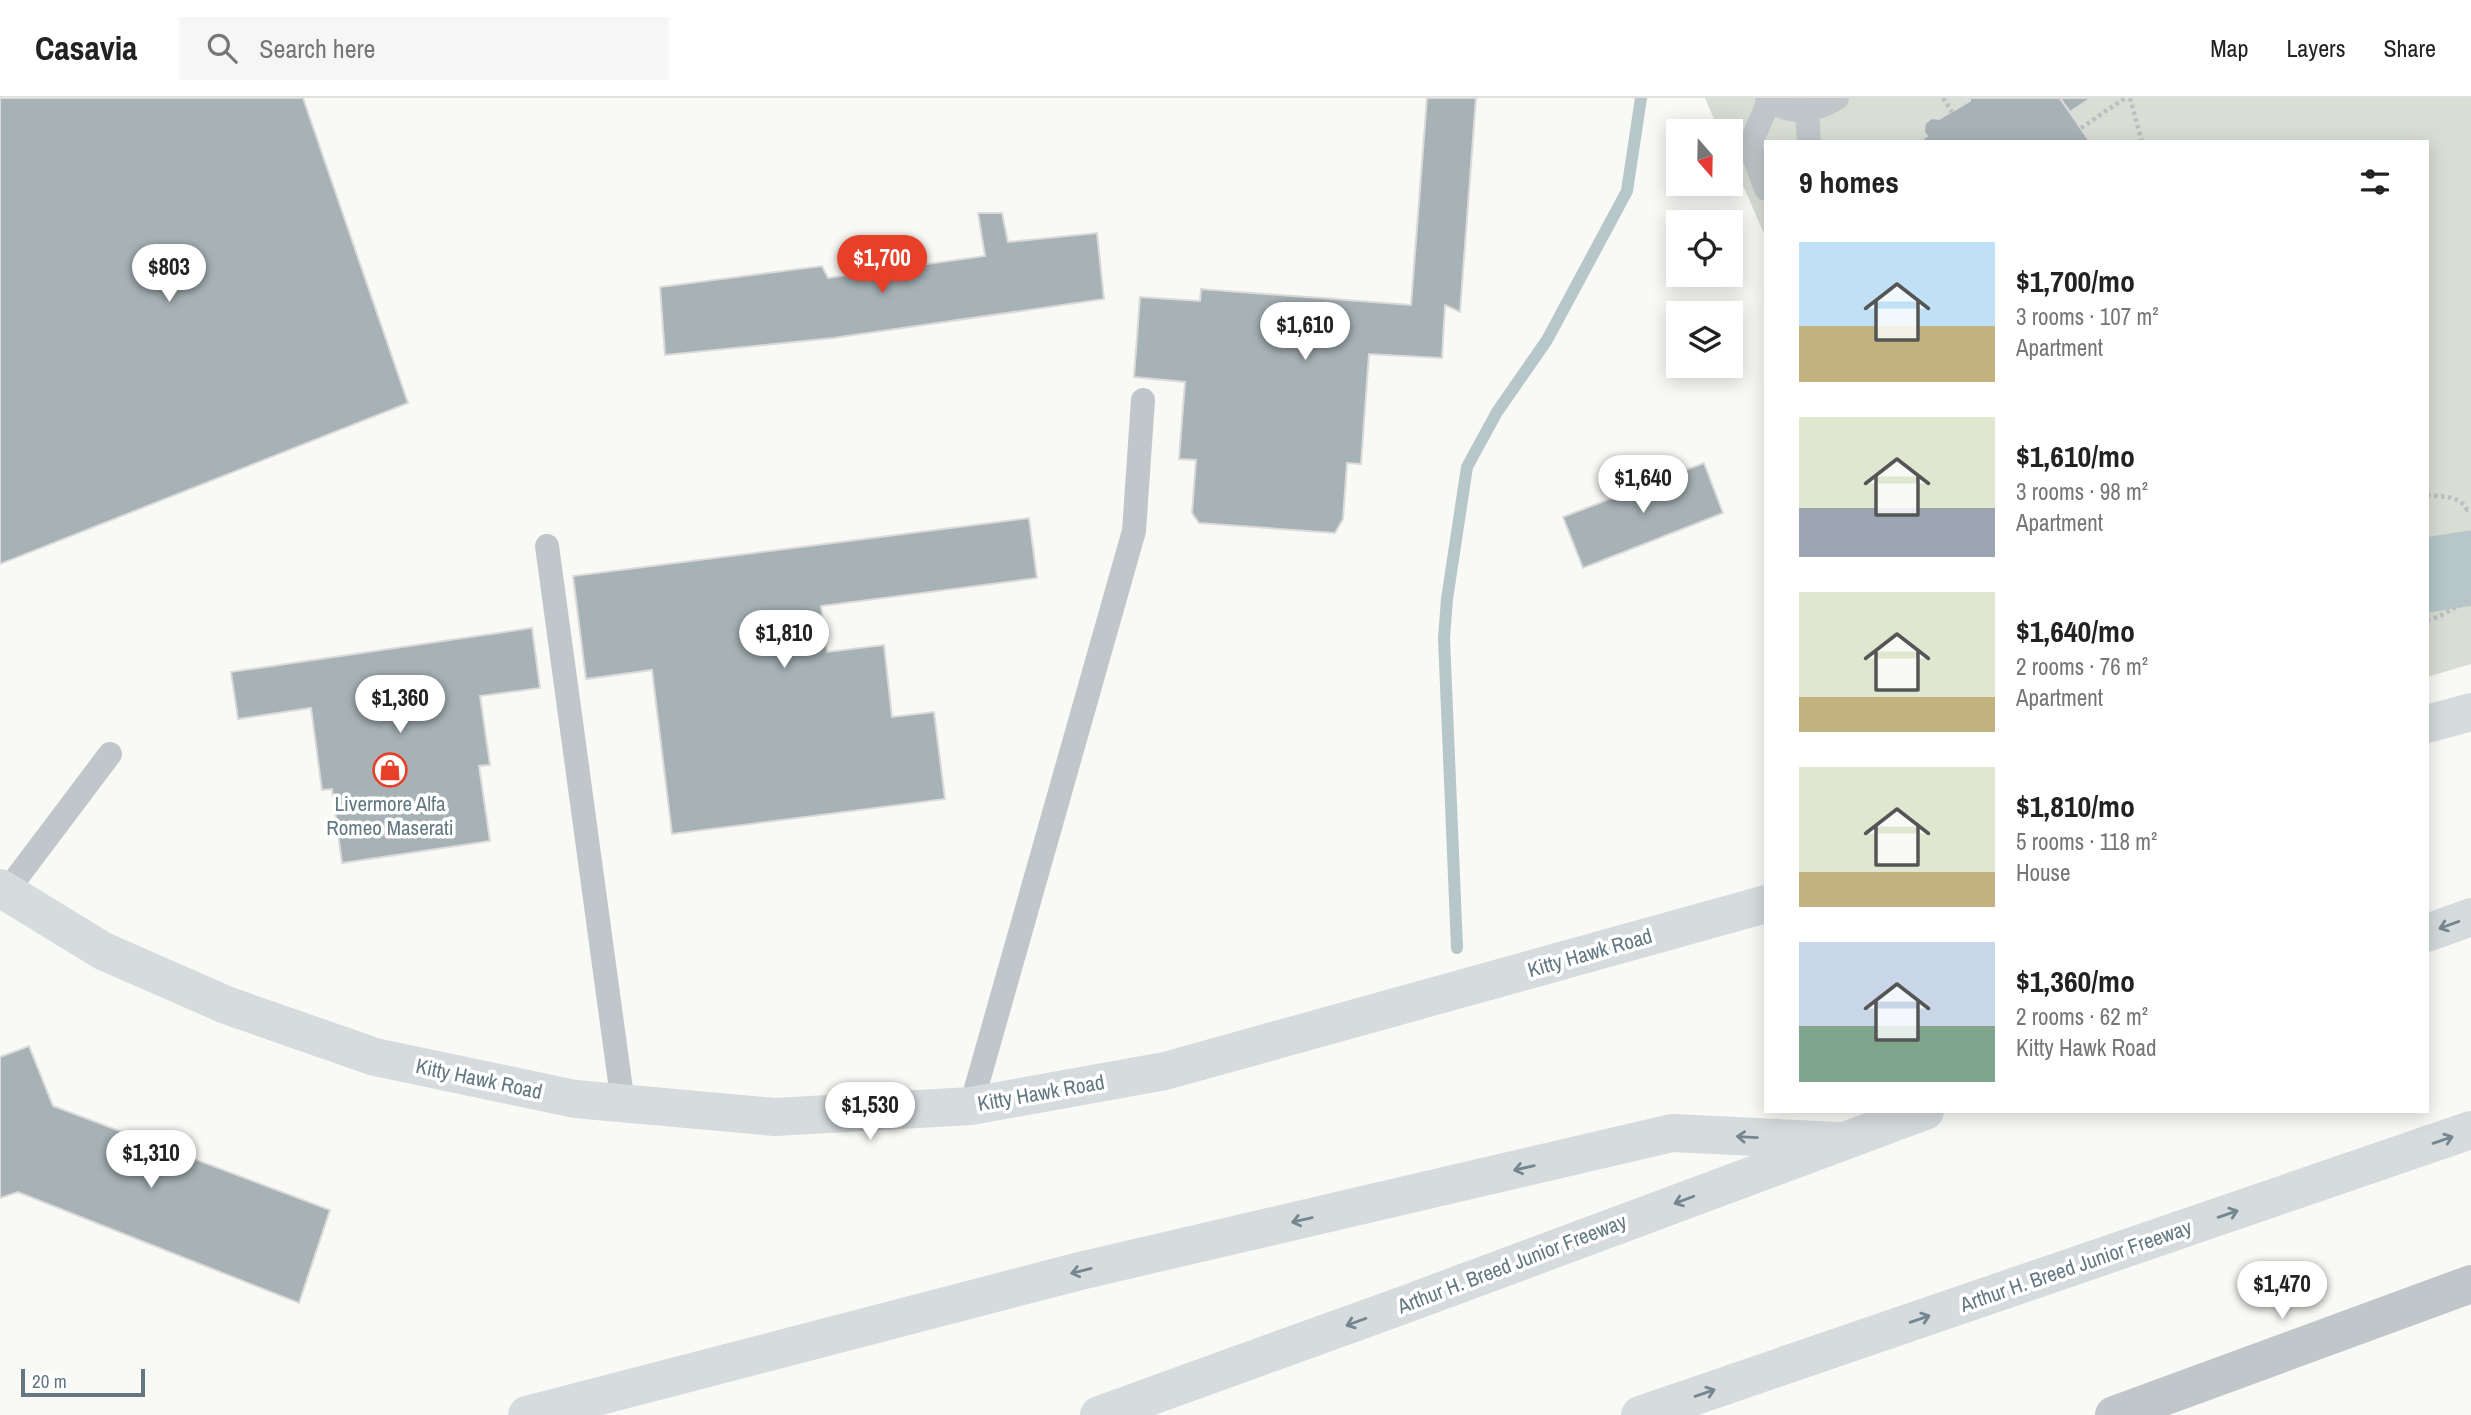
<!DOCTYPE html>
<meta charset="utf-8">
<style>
:root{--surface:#fff;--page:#f6f6f6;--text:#222;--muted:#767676;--line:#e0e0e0;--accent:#e73f28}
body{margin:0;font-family:"Archivo Narrow",sans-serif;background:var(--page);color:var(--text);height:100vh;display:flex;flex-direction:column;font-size:26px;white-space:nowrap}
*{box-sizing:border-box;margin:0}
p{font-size:23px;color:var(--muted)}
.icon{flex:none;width:38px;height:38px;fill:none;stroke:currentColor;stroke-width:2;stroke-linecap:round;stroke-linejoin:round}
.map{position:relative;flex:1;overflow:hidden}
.side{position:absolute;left:1764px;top:42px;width:665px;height:973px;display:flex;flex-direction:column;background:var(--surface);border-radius:0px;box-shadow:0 4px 18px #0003}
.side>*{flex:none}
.needle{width:46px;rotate:160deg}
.buttons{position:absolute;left:1666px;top:21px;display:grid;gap:14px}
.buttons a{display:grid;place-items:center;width:77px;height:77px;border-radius:0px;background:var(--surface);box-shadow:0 4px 18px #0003;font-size:35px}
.scale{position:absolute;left:21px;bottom:18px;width:124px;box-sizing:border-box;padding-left:7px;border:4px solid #637882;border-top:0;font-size:19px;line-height:24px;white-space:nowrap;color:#637882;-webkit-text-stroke:5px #fff;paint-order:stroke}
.price{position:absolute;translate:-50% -60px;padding:0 16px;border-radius:24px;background:#fff;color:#222;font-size:23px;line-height:46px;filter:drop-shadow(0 2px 4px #0008)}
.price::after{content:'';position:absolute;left:50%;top:42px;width:21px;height:16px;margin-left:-10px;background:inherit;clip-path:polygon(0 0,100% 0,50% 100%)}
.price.on{background:var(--accent);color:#fff}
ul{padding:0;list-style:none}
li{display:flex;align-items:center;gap:21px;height:175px;padding:0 35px}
li span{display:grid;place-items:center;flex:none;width:196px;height:140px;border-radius:0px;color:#555}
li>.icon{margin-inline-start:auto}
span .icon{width:84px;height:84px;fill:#fffc;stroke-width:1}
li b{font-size:30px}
h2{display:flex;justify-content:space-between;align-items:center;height:84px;padding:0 35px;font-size:30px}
header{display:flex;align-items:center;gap:42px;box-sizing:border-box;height:98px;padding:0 35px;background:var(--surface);border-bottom:2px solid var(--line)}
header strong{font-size:33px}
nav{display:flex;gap:38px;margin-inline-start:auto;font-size:24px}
.search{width:490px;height:63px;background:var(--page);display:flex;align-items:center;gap:18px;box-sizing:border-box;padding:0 24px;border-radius:0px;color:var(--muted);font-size:26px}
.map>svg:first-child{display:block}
</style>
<header>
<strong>Casavia</strong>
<div class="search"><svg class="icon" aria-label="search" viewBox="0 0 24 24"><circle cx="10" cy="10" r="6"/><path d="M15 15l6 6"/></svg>Search here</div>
<nav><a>Map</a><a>Layers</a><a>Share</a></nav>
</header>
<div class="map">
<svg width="2471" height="1317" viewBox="0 0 2471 1317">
<rect width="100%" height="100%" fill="#f9f9f6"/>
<!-- green -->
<polygon fill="#d9ded5" points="1705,0 2471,0 2471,566 2427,579 2427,44 1766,44 1766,140 1731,60 1731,33 1719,33"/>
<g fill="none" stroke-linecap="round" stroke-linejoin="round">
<!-- stream -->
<polyline stroke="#b7c7c9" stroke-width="12" points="1457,850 1444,540 1447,501 1467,369 1497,314 1547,242 1627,93 1641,0"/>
<!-- river -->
<polyline stroke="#b7c7c9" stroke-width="75" points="2427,477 2471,470"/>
</g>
<!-- building -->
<g fill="#a6b2b6" stroke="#dbdad9" stroke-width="2">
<polygon points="0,0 303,0 408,305 0,466"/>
<polygon points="1427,0 1476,0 1460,214 1445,207 1442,260 1369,256 1361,366 1347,365 1343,421 1335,435 1199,425 1192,415 1196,362 1179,361 1185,284 1134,279 1140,199 1200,203 1201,191 1411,207"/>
<polygon points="1970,0 2060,0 2090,44 1919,44 1927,38 1924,34 1925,25 1932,20 1939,21 1970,3"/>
<polygon points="2060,0 2091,0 2070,14"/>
<polygon points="978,115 1002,115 1008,144 1097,135 1104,201 833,240 665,257 660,189 822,168 828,180 985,158"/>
<polygon points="1704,365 1723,415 1583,470 1563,419"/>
<polygon points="1029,420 1037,480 821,508 827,554 884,547 892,619 934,614 945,701 672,736 652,572 586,581 573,478"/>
<polygon points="532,530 540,590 480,598 490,667 479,668 490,743 342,765 332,691 322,692 311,610 238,621 231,574"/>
<polygon points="29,948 53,1008 330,1112 299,1205 18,1094 0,1100 0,959"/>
</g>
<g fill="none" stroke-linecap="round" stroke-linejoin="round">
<!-- path -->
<g stroke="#babfc1" stroke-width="4.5" stroke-dasharray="3.5 3.5" stroke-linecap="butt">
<polyline points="1943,0 1952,14"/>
<polyline points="2130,0 2142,44"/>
<polyline points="2081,30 2125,0"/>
<path d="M2427,397c15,2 33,0 40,15l4,-1"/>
<polyline points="2427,522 2438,519 2471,501"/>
</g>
<!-- lane -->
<g stroke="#c0c6c9" stroke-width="24">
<path d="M1767,0c22,17 47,15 70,0"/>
<polyline points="1807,13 1809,44"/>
<polyline points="1766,91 1750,47 1769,3"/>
<polyline points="547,448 623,1006"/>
<polyline points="6,794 110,656"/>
<polyline points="971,1008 1134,433 1143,302"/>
</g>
<!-- street -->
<polyline stroke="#c0c6c9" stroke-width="38" points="2114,1317 2471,1186"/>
<!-- secondary -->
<g stroke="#d6dbde" stroke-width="38">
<polyline points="2427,626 2471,614"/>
<polyline points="0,790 103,853 226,907 375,959 575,1001 775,1019 971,1008 1165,973 1766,806"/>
</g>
<!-- highway -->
<g stroke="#d6dbde" stroke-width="38">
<polyline points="2427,835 2471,819"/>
<polyline points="527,1317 1080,1173 1672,1035 1840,1043"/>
<polyline points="1099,1317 1409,1205 1925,1013"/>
<polyline points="1640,1317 2471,1032"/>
</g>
</g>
<!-- one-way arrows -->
<defs><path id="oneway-shaft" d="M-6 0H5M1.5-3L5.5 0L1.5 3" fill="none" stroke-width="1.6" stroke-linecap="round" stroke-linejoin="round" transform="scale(1.75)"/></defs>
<g stroke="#748790">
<use href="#oneway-shaft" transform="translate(2449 827) rotate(160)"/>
<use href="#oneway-shaft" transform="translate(1747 1039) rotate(-177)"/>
<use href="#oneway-shaft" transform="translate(2443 1042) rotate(-19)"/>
<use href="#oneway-shaft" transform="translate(1524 1070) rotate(167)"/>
<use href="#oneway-shaft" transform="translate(1684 1102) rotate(159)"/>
<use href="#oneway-shaft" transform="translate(2228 1116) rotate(-19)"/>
<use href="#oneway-shaft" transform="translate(1302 1122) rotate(167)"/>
<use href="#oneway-shaft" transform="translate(1081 1173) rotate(166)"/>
<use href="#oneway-shaft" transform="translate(1920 1221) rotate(-19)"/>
<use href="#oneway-shaft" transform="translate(1356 1224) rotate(160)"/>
<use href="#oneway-shaft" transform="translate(1705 1295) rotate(-19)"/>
</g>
<!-- icons -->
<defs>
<symbol id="shop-ring" viewBox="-11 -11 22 22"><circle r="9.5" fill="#fff" stroke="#e73f28" stroke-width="1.5"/><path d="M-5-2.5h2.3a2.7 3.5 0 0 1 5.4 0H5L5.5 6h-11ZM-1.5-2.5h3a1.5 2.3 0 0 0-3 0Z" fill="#e73f28"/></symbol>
</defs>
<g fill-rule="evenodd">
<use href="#shop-ring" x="371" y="653" width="38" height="38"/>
</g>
<g text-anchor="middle" stroke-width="7" stroke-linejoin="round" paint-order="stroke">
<!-- poi labels -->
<g font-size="21" fill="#637882" stroke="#fff">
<text x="390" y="713">Livermore Alfa<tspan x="390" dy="24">Romeo Maserati</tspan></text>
</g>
<!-- street labels -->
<g font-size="21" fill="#637882" stroke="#fff">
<text transform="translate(1590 855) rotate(-16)" y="7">Kitty Hawk Road</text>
<text transform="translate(479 981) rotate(12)" y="7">Kitty Hawk Road</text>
<text transform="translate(1041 995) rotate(-10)" y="7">Kitty Hawk Road</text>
<text transform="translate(1512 1166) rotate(-21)" y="7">Arthur H. Breed Junior Freeway</text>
<text transform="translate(2076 1168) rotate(-19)" y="7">Arthur H. Breed Junior Freeway</text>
</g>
</g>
</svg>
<div class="buttons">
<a><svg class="needle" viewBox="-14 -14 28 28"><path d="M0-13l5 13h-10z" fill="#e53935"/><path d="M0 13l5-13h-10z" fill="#767676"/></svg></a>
<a><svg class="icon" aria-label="locate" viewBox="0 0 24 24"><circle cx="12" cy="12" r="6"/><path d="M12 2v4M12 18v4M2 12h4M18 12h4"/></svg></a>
<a><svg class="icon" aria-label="layers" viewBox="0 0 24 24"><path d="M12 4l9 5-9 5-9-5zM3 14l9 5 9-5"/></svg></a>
</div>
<div class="scale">20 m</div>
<b class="price on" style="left:882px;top:197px">$1,700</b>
<b class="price" style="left:169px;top:206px">$803</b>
<b class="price" style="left:1305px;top:264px">$1,610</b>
<b class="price" style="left:1643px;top:417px">$1,640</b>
<b class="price" style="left:784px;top:572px">$1,810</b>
<b class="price" style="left:400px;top:637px">$1,360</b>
<b class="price" style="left:870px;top:1044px">$1,530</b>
<b class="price" style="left:151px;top:1092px">$1,310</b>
<b class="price" style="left:2282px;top:1223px">$1,470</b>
<section class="side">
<h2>9 homes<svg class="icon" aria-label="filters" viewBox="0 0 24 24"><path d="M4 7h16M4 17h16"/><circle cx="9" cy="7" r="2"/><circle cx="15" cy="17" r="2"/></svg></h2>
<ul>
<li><span style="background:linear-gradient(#bfe0f5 60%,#c2b280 0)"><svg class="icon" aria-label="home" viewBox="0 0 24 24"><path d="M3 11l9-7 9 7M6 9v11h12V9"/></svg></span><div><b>$1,700/mo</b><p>3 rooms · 107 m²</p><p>Apartment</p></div></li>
<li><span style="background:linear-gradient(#dfe7d0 65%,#9aa5b1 0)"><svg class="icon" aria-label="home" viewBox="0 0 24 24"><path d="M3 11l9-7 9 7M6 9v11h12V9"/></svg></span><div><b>$1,610/mo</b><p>3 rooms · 98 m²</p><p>Apartment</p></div></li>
<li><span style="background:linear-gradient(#dfe7d0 75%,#c2b280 0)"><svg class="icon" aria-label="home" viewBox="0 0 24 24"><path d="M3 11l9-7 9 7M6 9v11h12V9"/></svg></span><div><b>$1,640/mo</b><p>2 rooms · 76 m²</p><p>Apartment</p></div></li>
<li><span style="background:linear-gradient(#dfe7d0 75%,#c2b280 0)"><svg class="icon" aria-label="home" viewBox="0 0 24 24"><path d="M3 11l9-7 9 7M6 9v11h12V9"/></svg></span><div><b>$1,810/mo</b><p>5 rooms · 118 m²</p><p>House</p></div></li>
<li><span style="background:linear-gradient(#c9d6e8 60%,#7fa58c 0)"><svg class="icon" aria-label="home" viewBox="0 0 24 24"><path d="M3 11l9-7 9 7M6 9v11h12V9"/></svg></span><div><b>$1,360/mo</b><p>2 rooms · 62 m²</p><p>Kitty Hawk Road</p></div></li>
</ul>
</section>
</div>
